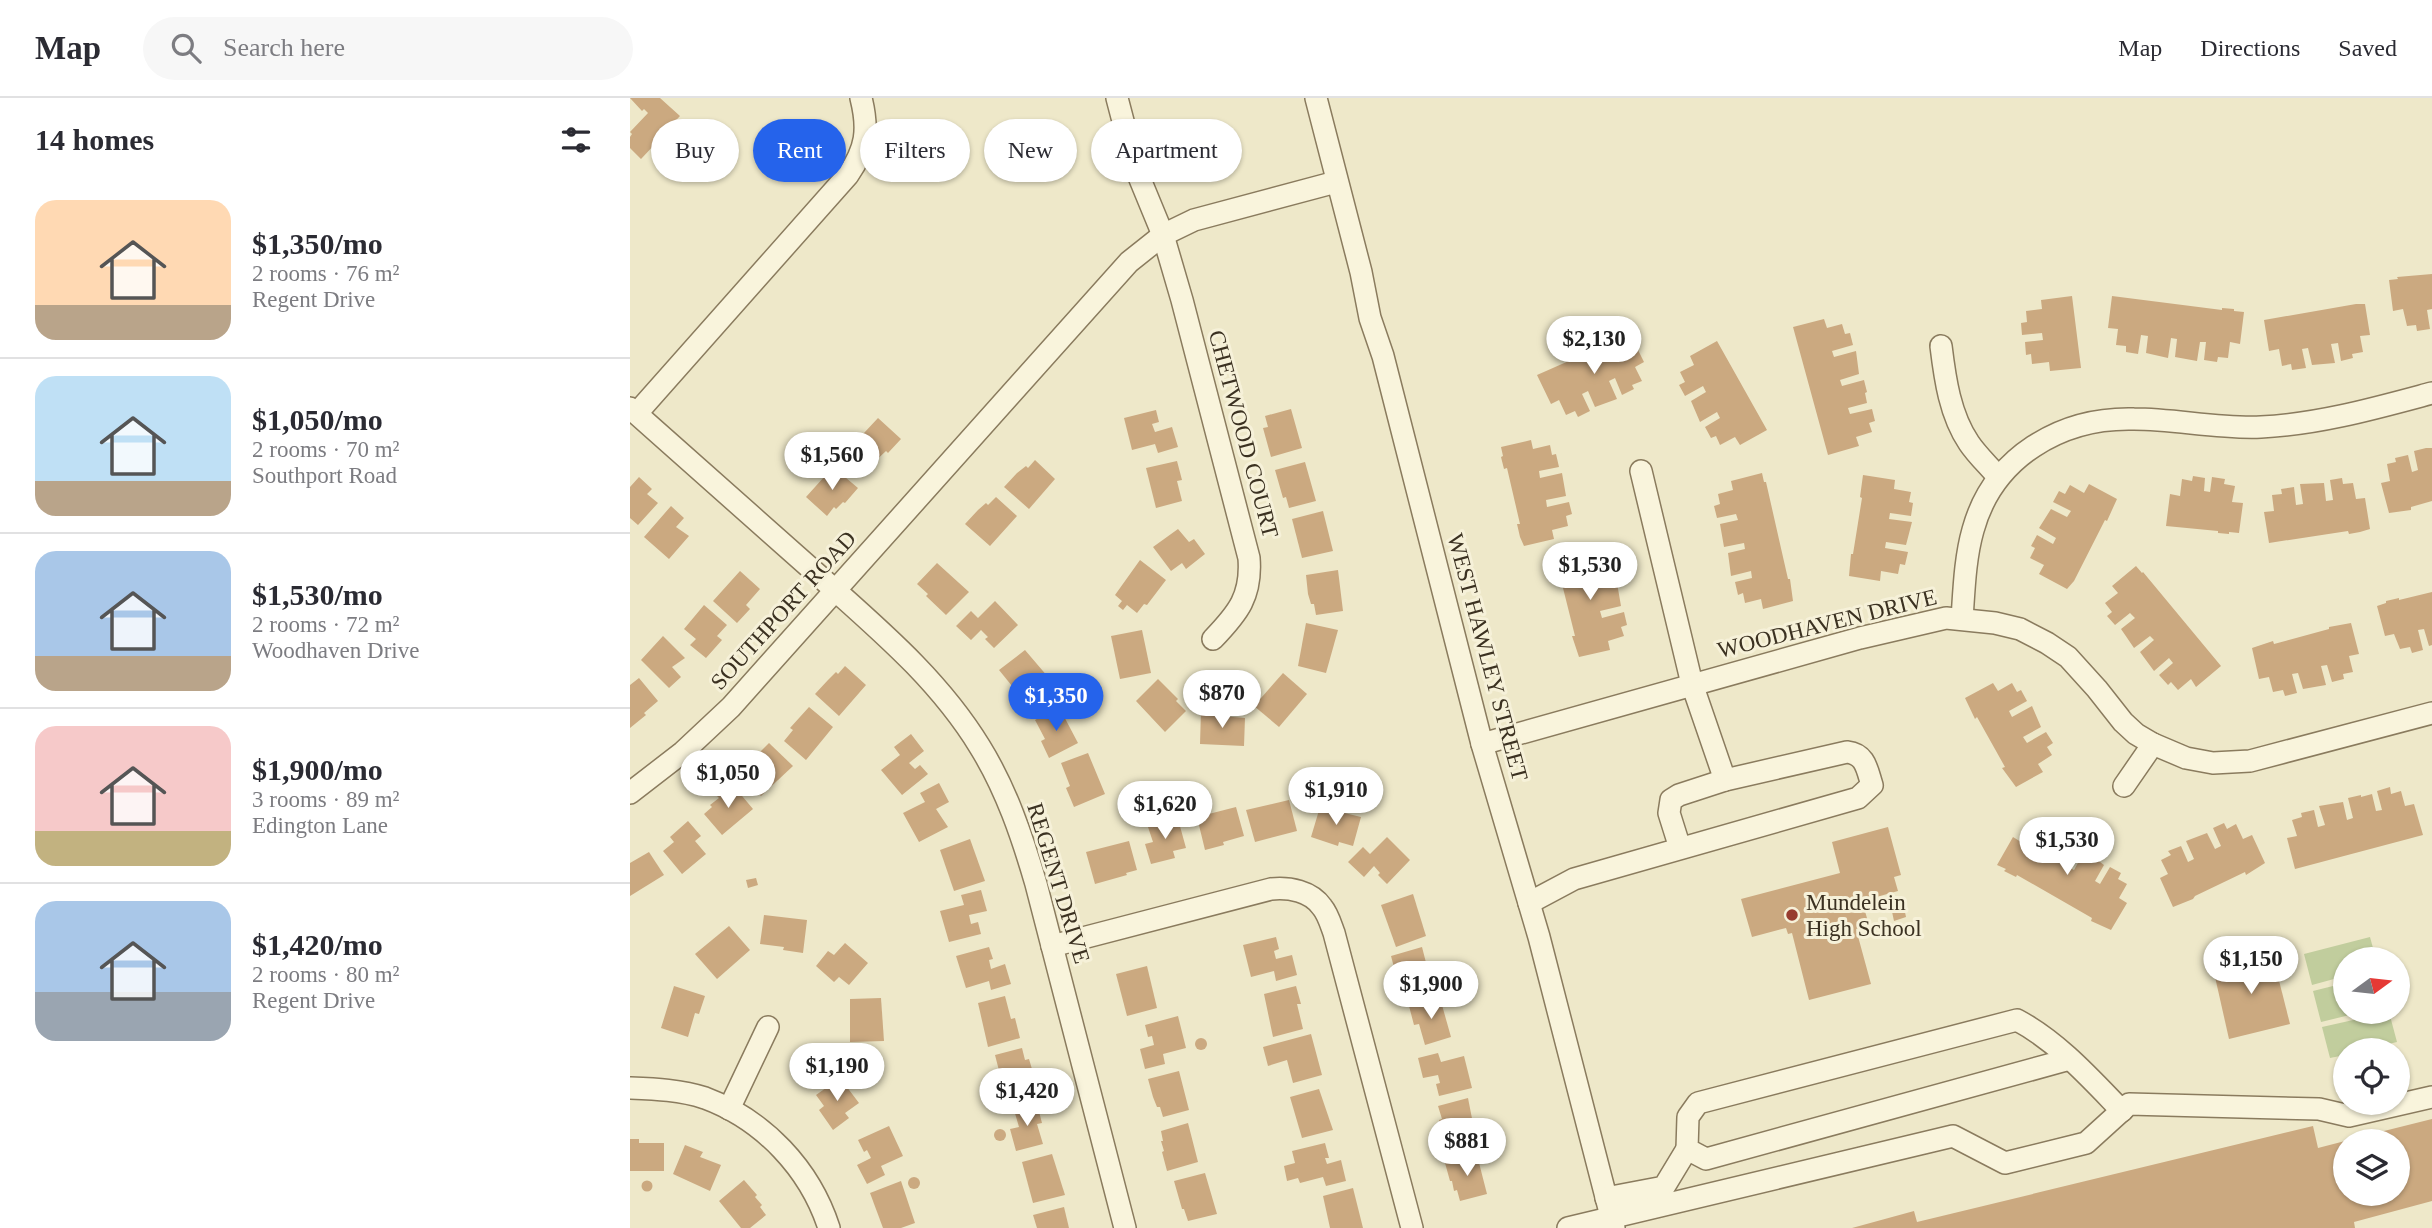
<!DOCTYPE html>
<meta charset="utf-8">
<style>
:root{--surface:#fff;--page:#f7f7f7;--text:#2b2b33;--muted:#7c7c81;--line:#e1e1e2;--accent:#2563eb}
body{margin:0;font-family:"Times New Roman",serif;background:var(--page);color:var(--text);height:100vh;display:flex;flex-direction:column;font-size:26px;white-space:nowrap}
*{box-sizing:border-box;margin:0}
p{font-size:23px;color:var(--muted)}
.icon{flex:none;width:38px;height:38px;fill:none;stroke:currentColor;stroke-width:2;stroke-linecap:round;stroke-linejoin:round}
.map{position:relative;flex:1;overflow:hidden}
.drawer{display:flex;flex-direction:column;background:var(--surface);width:630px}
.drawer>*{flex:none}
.hud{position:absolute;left:21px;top:21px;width:665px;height:63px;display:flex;gap:14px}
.needle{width:46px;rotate:75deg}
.fabs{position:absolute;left:1703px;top:849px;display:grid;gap:14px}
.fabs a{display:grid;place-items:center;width:77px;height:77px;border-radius:50%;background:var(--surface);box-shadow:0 2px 5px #0004;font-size:35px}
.price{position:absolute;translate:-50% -60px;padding:0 16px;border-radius:24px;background:#fff;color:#222;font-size:23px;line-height:46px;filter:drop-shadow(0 2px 4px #0008)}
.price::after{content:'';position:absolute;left:50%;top:42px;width:21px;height:16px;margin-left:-10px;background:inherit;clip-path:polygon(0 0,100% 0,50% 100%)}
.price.on{background:var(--accent);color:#fff}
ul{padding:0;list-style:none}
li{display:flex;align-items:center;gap:21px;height:175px;padding:0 35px}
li+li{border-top:2px solid var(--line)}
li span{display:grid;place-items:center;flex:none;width:196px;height:140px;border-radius:21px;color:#555}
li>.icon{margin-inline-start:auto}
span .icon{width:84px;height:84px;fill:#fffc;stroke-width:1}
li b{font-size:30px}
h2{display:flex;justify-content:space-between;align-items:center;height:84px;padding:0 35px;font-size:30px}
.tag{padding:0 24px;border-radius:32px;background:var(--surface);box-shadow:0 2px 5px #0004;font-size:24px;line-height:63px}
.tag.on{background:var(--accent);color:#fff}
header{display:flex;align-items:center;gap:42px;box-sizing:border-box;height:98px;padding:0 35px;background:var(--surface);border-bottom:2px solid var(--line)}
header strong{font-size:33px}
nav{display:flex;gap:38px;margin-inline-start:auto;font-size:24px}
.search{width:490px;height:63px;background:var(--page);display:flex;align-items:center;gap:18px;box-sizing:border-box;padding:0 24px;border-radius:38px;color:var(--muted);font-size:26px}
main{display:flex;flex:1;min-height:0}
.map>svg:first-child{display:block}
</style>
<header>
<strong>Map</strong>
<div class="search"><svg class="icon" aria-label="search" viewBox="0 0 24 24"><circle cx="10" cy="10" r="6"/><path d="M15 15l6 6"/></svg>Search here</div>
<nav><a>Map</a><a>Directions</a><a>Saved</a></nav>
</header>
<main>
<section class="drawer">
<h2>14 homes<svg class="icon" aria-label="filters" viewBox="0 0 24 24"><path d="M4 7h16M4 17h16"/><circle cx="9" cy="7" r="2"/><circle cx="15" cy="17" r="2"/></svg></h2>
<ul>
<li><span style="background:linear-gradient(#ffd9b3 75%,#b9a48a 0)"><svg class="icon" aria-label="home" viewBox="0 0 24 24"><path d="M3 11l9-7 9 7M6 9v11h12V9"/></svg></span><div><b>$1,350/mo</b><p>2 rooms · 76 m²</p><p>Regent Drive</p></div></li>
<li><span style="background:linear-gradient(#bfe0f5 75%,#b9a48a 0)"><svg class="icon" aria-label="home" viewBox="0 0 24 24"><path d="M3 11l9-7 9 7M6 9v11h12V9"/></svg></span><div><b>$1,050/mo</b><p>2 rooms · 70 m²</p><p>Southport Road</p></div></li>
<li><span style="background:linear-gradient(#a9c7e8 75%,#b9a48a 0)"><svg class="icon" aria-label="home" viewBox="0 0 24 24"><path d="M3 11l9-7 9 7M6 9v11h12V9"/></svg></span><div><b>$1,530/mo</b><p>2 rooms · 72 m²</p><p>Woodhaven Drive</p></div></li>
<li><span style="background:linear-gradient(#f6c9c9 75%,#c2b280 0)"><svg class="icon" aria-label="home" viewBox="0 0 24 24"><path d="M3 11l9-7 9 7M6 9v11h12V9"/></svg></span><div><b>$1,900/mo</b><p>3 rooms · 89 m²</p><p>Edington Lane</p></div></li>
<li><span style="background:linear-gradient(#a9c7e8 65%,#9aa5b1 0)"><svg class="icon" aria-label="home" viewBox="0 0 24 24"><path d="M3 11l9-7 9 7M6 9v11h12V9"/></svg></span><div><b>$1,420/mo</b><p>2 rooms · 80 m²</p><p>Regent Drive</p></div></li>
</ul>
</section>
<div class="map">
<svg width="1802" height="1130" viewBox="0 0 1802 1130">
<rect width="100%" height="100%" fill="#eee8c9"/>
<!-- green -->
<g fill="#c1cd9d">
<polygon points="1740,839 1746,861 1715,861 1715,878 1682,887 1674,856"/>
<polygon points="1715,885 1715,914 1732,914 1691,924 1683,893"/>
<polygon points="1759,914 1767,944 1733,952 1715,952 1715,957 1700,960 1692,929"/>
</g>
<!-- building -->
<g fill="#cba980">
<polygon points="0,0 30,0 50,18 35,34 41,40 31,50 26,45 11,61 0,50 0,39 2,36 0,34 18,15 14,11 12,13"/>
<polygon points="1802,176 1802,211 1797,212 1800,231 1787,233 1786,227 1777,228 1773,211 1763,213 1759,182 1768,181 1767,179"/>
<polygon points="1442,198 1451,270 1420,273 1419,264 1402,266 1401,256 1396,257 1395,244 1413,242 1412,235 1392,237 1391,225 1397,224 1396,213 1412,211 1411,202"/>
<polygon points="1482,198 1592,212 1592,210 1604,211 1604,213 1614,214 1610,246 1600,244 1598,260 1588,259 1587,264 1574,262 1576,244 1570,244 1567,263 1545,259 1547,241 1541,240 1538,260 1516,255 1518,238 1511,237 1508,256 1496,254 1496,248 1486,247 1488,231 1478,230"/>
<polygon points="1726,206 1735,206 1740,237 1730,238 1733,254 1722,256 1723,260 1711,263 1708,245 1701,246 1705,265 1682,267 1678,250 1672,251 1676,270 1662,272 1661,266 1652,268 1649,251 1639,253 1634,222"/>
<polygon points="1194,221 1197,230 1212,226 1215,236 1220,235 1223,247 1202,253 1204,259 1226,253 1229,276 1210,282 1212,288 1234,282 1237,294 1235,295 1237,305 1218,310 1220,316 1242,311 1245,323 1239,325 1242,334 1226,339 1229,348 1198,357 1163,229"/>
<polygon points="1000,236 1014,264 1005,269 1012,283 1002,287 1004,291 992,297 985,280 979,283 987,301 965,309 958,293 952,296 960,313 948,319 945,313 936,317 929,302 921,306 907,277"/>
<polygon points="1087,243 1137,332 1110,347 1105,339 1090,347 1086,338 1081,340 1075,329 1090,320 1087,314 1070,324 1061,303 1076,294 1073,288 1055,298 1049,287 1055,284 1050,274 1064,267 1060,258"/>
<polygon points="661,311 672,350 641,359 633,330 638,329 635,318"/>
<polygon points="526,312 529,324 522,326 525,334 542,329 548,349 528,355 525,346 502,352 494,320"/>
<polygon points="248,320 271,341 258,355 256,353 240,368 220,350"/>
<polygon points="901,342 903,351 920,347 922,357 926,356 929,369 909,373 910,380 932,375 936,398 916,402 917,409 939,404 942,416 936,418 938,428 922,432 924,441 894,448 890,439 887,426 890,426 877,370 874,371 871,359 873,358 871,349"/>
<polygon points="1796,350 1802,350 1802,403 1781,409 1781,412 1759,415 1751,385 1760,383 1757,366 1766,364 1765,360 1778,357 1782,374 1788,372 1784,353"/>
<polygon points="405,362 425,381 399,411 374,389 387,375 396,368 398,370"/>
<polygon points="547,363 552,382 547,383 552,403 526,410 516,370"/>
<polygon points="675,364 686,403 659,410 656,399 653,400 645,372"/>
<polygon points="203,369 228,390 215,405 213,404 206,411 204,409 197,418 176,399"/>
<polygon points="1132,375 1134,384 1136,384 1158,481 1160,481 1163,503 1133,511 1131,501 1115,505 1113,495 1108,497 1105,484 1122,480 1121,473 1101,478 1098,455 1115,451 1114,445 1094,449 1090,426 1108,422 1106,416 1087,420 1084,408 1090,406 1088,396 1103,392 1101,383"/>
<polygon points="1233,377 1265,382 1264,391 1281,394 1279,404 1283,405 1281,418 1260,415 1259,421 1282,424 1276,447 1256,444 1255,450 1278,454 1275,467 1270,466 1268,476 1251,473 1250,483 1219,478 1221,456 1223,456 1232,400 1230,399"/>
<polygon points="1563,378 1575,380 1574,393 1580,394 1582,379 1595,381 1594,386 1605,388 1602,404 1613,405 1609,435 1599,434 1599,436 1588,435 1588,433 1536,428 1540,396 1550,398 1552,381 1562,383"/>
<polygon points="9,379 22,391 17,396 28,405 8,427 0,420 0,389"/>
<polygon points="1712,380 1713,386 1723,385 1726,401 1735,400 1740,431 1730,434 1719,436 1718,433 1639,445 1634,414 1644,413 1642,397 1652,396 1651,391 1664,389 1666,407 1673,406 1670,386 1694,385 1696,403 1703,402 1700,382"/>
<polygon points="1459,386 1487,401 1477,423 1475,422 1444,483 1437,491 1409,476 1414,467 1400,460 1405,450 1401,448 1407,437 1423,446 1426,440 1409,430 1421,411 1437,419 1441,413 1423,404 1429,393 1435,396 1440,387 1454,395"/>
<polygon points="366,399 387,418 360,448 335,426 348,412 356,405 358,407"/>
<polygon points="41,408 54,420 46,429 59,438 39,461 14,439"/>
<polygon points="693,413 703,453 672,460 662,421"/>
<polygon points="548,431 559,444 564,441 575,456 556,471 552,465 541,473 523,449"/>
<polygon points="955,453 957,462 973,458 975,468 980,467 983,479 963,485 964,491 987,485 991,508 970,513 972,520 994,514 997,527 991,529 994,538 978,543 980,552 949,559 942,538 945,538 931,482 928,483 924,460"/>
<polygon points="510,462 536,482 517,507 514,506 507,515 497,507 493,512 488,508 492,503 485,497"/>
<polygon points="307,465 339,494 316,517 296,498 298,496 287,486"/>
<polygon points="1506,468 1512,475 1513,474 1591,568 1566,589 1561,581 1548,592 1541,584 1538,587 1529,577 1543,565 1539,560 1524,573 1510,554 1524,542 1520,538 1504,550 1491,531 1505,520 1500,515 1485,527 1477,518 1482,514 1475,505 1488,495 1482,488"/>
<polygon points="708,472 713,513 686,517 684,506 681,506 678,496 676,477"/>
<polygon points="110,473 130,491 116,507 120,511 107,525 83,503"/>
<polygon points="1802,494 1802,547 1799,548 1794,531 1788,532 1793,552 1782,555 1780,549 1770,551 1764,536 1755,538 1747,508 1756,505 1756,503 1769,500 1769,502"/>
<polygon points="365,503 388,527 364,550 355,541 358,539 351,532 341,542 326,528 341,513 348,520"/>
<polygon points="74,507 97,527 87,538 92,542 76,560 60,547 66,541 54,531"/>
<polygon points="676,525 708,532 696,575 668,568"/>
<polygon points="1721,525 1729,556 1719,558 1723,574 1713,576 1714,581 1702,584 1697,567 1691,568 1696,587 1673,591 1668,575 1662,576 1667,595 1655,598 1653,592 1643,594 1639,579 1629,581 1622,550 1643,543 1644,546 1699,531 1699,529"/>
<polygon points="512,532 521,575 490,581 481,538"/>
<polygon points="33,538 55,560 42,569 51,579 39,590 11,562"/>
<polygon points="395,552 424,586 400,604 385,586 382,588 369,572"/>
<polygon points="215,568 236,587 209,618 185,596 198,582 206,574 208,576"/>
<polygon points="653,575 677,596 649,629 624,608"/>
<polygon points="9,580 28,603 14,615 16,617 0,630 0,587"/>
<polygon points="528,581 548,601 546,603 556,613 535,634 506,603"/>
<polygon points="1363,585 1368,593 1382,585 1387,594 1391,592 1397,603 1379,613 1382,619 1402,608 1411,629 1393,639 1397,645 1416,634 1423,645 1417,649 1422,657 1408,666 1413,674 1386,689 1372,670 1375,669 1347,619 1345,621 1335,600"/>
<polygon points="179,609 203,629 176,662 154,643 163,632 160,630"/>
<polygon points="429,609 448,645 419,660 411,643 415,641 405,622"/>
<polygon points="571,613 591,614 591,618 615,620 614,648 570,646"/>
<polygon points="281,636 294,653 279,665 285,671 290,667 298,676 272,697 251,672 270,657 264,649"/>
<polygon points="139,645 163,668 131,698 108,676"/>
<polygon points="458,655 475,696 444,709 436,690 440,688 431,665"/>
<polygon points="309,685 319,704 306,711 318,729 289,744 273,715 295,704 290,695"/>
<polygon points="102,686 123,711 92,737 74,716 82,709 80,707 89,700 87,698"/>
<polygon points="1760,689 1761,696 1771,693 1775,708 1784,706 1793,737 1665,771 1657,740 1667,738 1662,722 1672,719 1671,715 1684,712 1688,729 1695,727 1689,708 1713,704 1717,722 1723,720 1718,700 1731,697 1731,699 1742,696 1746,713 1752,712 1747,693"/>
<polygon points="659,702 667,733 625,744 616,712"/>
<polygon points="606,709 614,738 593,744 594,747 575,752 567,719"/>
<polygon points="690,709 731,719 723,748 709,744 708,748 681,739"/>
<polygon points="548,721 556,750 543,753 545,760 521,766 515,746 523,744 518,729"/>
<polygon points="58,723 71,738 65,743 76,756 52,776 33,753 44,744 40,739"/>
<polygon points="1594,725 1597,731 1606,726 1613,741 1622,737 1635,765 1616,777 1615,774 1565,798 1563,801 1543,809 1530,780 1538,776 1531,762 1541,757 1538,753 1551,748 1558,764 1564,761 1556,743 1577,735 1585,751 1591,748 1583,730"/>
<polygon points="1258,729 1271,777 1264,779 1268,793 1232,803 1239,827 1226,831 1241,886 1179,902 1162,835 1158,836 1156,830 1122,839 1111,801 1210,775 1202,744"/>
<polygon points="1400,730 1408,735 1410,732 1422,738 1413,754 1418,757 1428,740 1448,753 1438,769 1444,772 1454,754 1466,761 1474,767 1465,783 1470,786 1480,769 1491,775 1488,781 1497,786 1489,800 1497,805 1481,832 1461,823 1462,820 1387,777 1386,779 1374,773 1376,771 1367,767 1383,739 1391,744"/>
<polygon points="757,739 780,762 757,786 748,777 750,775 744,768 734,779 718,764 733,749 740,756"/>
<polygon points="340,741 355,783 324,793 310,752"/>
<polygon points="499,743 507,772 496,775 497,777 465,786 456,754"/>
<polygon points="19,754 34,777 0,798 0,765"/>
<polygon points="126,780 128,787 118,790 116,782"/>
<polygon points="351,792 357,813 339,817 341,826 348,824 351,836 319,844 310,813 334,807 331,797"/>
<polygon points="783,796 796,838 766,849 751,807"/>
<polygon points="1273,805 1276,819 1264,823 1261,809"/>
<polygon points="134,817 177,822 173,855 153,852 154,849 130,846"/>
<polygon points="99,828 120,852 87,881 65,856"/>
<polygon points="646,839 649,851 644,853 646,861 662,857 667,877 646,883 644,873 621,879 613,847"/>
<polygon points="215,845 238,865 219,887 209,879 204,884 186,868 198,853 204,857"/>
<polygon points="359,849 363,861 359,862 361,871 375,866 381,886 361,892 359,883 336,890 326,858"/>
<polygon points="792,849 803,892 775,900 772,888 769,888 761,858"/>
<polygon points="1642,855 1660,926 1599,941 1583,870"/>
<polygon points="517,868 527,910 497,918 486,876"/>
<polygon points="44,888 75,898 69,916 65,915 58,939 31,930"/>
<polygon points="666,888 671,906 667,906 673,931 643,939 634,896"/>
<polygon points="375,898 381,921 385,920 390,940 358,949 348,905"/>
<polygon points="251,900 254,943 220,944 220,901"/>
<polygon points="810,900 821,939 795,947 789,926 784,927 779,908"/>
<polygon points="548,918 556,950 533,956 535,966 515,971 510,951 524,947 522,938 518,939 515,927"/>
<polygon points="681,936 692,977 663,985 657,962 638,968 633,949"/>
<circle cx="571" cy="946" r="6"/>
<polygon points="392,950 395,962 399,961 407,988 375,996 365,957"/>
<polygon points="808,955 811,964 834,958 842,990 809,998 806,986 810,985 808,977 793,980 788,960"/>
<polygon points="549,973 559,1012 533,1019 530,1009 527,1009 523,999 518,981"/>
<polygon points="210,980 229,1005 215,1015 219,1020 203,1032 189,1012 194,1008 186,997"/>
<polygon points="689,991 703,1032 672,1040 660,999"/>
<polygon points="838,1000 846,1041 816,1050 809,1022 812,1021 808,1008"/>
<polygon points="407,1006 412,1025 407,1026 413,1046 386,1053 380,1031 389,1029 384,1012"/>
<polygon points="1802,1021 1802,1103 1724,1124 1725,1130 1222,1130 1284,1113 1287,1124 1683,1028 1688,1050 1715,1043 1715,1096 1768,1096 1768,1043 1718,1042"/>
<polygon points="558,1025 568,1064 537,1073 532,1054 534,1053 531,1043 533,1043 531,1033"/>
<polygon points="259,1028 273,1058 251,1068 255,1077 237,1086 227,1067 241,1060 237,1052 234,1054 228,1042"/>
<circle cx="370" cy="1037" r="6"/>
<polygon points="0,1041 9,1041 9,1045 34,1045 34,1073 0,1073"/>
<polygon points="695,1045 699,1060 695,1060 697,1066 711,1062 716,1083 696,1088 693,1079 670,1085 668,1080 657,1083 654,1068 665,1065 662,1053"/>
<polygon points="55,1047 73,1054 70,1059 91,1067 80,1093 43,1076"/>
<polygon points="422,1056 435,1097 403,1105 392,1064"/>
<polygon points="847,1057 857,1096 830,1103 827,1092 824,1093 822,1083 820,1083 815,1065"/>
<polygon points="575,1075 587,1116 558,1123 554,1111 552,1111 544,1083"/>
<circle cx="284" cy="1085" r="6"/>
<polygon points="114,1082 127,1097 125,1099 132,1107 130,1109 136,1117 120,1130 111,1130 89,1103"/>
<circle cx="17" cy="1088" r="5.5"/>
<polygon points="271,1083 285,1125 271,1130 253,1130 240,1095"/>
<polygon points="723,1090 733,1130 700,1130 693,1098"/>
<polygon points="434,1109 439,1130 407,1130 403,1117"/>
</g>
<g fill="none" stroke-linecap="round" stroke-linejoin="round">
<defs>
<g id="minor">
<path d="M487,0l18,69 28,68 19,65 67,258c3,38 -11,55 -36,81"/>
<polyline points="686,0 731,174 740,220 753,258 852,646 909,839 984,1130"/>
<path d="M1311,248c4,33 9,69 28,97 8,12 20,23 29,34"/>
<path d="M0,310c62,55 124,110 187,166 59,53 121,104 163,173 26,42 42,89 56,137l89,344"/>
<path d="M7,315l211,-238c18,-26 21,-45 13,-77"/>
<polyline points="1011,373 1062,586 1095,682"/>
<path d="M1332,521c2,-29 3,-61 11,-89 20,-73 88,-113 161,-111 42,0 84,10 127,8 59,-3 115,-19 171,-34"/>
<polyline points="852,646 1230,540 1316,520 1365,525 1390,531 1417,545 1438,559 1467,591 1493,624 1506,636 1523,646 1556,660 1583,665 1620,663 1802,615"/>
<polyline points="1494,688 1523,646"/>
<polyline points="0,695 53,654 101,609 499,164 533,137 564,122 706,84"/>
<path d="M899,805l45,-24 284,-81 14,-13c-5,-15 -6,-31 -25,-33l-122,28 -46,15 -8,5 -2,13 11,35"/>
<path d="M422,848l219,-57c18,-2 40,2 51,18 6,7 9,18 12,26l78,295"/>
<path d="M1440,961l-364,100 -19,-10 1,-32 10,-14 319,-83c41,22 73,58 105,91"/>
<path d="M0,990c25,1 51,2 75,10 59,22 105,71 124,130"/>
<polyline points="99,1011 138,929"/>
<polyline points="976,1100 1034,1089 1057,1051"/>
<polyline points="938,1130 1323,1038 1375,1065 1456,1045 1499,1006 1689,1011 1719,1018 1802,999"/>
</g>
</defs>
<!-- minor casing -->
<use href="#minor" stroke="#8a7b5e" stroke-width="24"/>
<!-- minor -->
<use href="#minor" stroke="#f9f4dc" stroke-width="21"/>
</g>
<!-- markers -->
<circle fill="#983c2f" stroke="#f6f1d9" stroke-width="2.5" cx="1162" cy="817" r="7"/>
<g text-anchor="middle" stroke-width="6" stroke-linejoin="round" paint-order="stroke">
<!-- street labels -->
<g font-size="23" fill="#3b3121" stroke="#f6f1d9">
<text transform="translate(614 336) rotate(75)" y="8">CHETWOOD COURT</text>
<text transform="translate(153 512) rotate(-48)" y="8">SOUTHPORT ROAD</text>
<text transform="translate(1197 525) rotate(-14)" y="8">WOODHAVEN DRIVE</text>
<text transform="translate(858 559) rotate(75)" y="8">WEST HAWLEY STREET</text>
<text transform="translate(429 785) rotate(73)" y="8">REGENT DRIVE</text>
</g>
<!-- poi labels -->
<g font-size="23" fill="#3b3121" stroke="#f6f1d9" text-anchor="start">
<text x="1176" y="812">Mundelein<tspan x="1176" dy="26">High School</tspan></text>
</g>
</g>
</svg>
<div class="fabs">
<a><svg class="needle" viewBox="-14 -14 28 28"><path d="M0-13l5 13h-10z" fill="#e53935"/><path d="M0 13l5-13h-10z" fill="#7c7c81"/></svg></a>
<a><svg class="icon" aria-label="locate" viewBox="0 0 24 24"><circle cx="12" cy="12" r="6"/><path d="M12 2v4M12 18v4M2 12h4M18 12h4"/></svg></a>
<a><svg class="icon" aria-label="layers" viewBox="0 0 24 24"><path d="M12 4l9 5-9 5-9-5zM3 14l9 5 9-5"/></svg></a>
</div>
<b class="price" style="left:964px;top:278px">$2,130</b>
<b class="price" style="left:202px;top:394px">$1,560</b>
<b class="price" style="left:960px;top:504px">$1,530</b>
<b class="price" style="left:592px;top:632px">$870</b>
<b class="price on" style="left:426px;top:635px">$1,350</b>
<b class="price" style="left:98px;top:712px">$1,050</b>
<b class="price" style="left:706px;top:729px">$1,910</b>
<b class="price" style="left:535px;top:743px">$1,620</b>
<b class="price" style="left:1437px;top:779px">$1,530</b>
<b class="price" style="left:1621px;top:898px">$1,150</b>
<b class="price" style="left:801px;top:923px">$1,900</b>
<b class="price" style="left:207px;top:1005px">$1,190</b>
<b class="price" style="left:397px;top:1030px">$1,420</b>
<b class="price" style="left:837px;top:1080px">$881</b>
<div class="hud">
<a class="tag">Buy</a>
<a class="tag on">Rent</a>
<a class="tag">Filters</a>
<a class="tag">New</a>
<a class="tag">Apartment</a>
</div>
</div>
</main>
